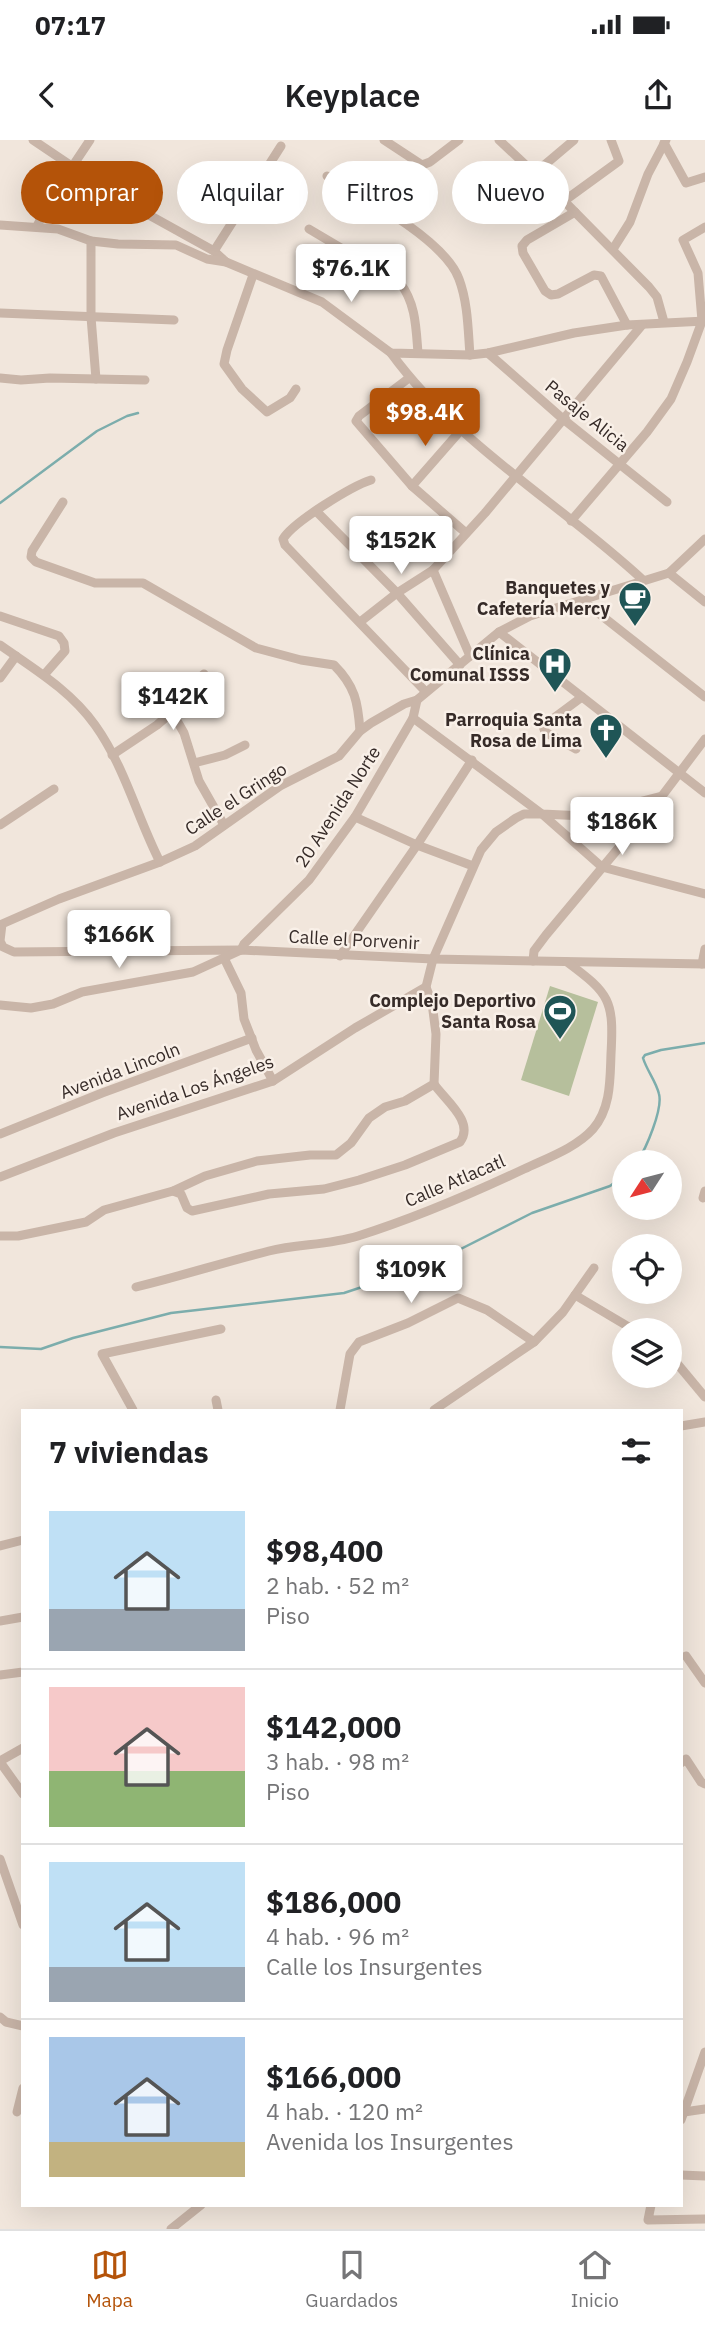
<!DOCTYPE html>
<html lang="es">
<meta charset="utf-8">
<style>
:root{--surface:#fff;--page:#f2f2f2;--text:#202124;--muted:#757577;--line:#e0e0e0;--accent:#b45309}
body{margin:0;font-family:"IBM Plex Sans",sans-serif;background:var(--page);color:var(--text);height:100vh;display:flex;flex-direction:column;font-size:26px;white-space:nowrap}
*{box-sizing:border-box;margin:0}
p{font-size:23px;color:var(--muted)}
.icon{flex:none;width:38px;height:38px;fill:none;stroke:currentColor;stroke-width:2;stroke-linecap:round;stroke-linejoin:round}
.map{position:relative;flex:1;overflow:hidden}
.side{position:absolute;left:21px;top:1269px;width:662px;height:798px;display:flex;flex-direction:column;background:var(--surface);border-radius:0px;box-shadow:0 7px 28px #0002}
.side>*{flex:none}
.guide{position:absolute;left:21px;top:21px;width:663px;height:63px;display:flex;gap:14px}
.needle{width:46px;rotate:234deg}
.tools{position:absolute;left:612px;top:1010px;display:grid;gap:14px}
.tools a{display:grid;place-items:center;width:70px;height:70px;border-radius:50%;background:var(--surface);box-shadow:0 7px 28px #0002;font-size:35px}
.price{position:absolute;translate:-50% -60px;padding:0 16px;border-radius:7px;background:#fff;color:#222;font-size:23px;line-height:46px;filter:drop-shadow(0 2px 4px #0008)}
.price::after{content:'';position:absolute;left:50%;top:42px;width:21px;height:16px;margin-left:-10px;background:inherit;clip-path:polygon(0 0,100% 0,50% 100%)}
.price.selected{background:var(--accent);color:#fff}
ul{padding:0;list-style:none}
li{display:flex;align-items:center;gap:21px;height:175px;padding:0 28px}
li+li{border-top:2px solid var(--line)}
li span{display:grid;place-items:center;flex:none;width:196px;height:140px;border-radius:0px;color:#555}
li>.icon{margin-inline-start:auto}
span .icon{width:84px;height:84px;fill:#fffc;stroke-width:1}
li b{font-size:30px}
h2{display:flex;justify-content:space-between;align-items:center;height:84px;padding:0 28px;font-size:30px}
.pill{padding:0 24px;border-radius:32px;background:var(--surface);box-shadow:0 7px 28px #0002;font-size:24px;line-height:63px}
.pill.selected{background:var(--accent);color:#fff}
.status{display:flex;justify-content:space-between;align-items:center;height:49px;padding:0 35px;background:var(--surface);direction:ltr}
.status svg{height:19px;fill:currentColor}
header{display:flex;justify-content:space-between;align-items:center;height:91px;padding:0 28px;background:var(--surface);font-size:32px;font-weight:600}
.tabs{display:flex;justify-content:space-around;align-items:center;height:98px;border-top:2px solid var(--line);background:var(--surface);font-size:19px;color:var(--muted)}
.tabs a{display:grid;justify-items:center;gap:4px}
.tabs .selected{color:var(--accent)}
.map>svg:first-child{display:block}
</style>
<div class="status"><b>07:17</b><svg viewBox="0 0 49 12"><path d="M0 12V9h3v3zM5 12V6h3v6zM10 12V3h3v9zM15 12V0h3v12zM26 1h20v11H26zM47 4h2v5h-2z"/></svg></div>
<header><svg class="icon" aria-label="back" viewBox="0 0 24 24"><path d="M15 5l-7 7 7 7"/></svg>Keyplace<svg class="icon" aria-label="share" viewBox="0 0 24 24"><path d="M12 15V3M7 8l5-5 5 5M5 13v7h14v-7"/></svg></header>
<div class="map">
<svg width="705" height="2089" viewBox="0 0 705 2089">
<rect width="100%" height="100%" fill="#f1e6dc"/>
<!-- green -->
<polygon fill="#b6bf9c" points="550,846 598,862 569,956 521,940"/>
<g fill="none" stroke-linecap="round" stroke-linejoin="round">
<!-- stream -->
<g stroke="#7cadac" stroke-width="2.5">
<polyline points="0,363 97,291 127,276 138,273"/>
<path d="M637,1022c9,-13 26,-53 22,-68 -3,-13 -12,-23 -16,-36l2,-3 16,-5 44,-7"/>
<polyline points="0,1207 41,1209 73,1198 171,1173 344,1153 431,1124 532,1073 610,1046 625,1035"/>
</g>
<!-- minor -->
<g stroke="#c9b5a8" stroke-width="9">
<polyline points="33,0 122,60 214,111 226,122"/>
<polyline points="384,0 422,25 430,22 459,0"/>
<polyline points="499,0 564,61 649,147 657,157 664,182"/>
<polyline points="664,3 686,43 705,37"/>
<polyline points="535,33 574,0"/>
<path d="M327,36c37,21 118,64 132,103 9,24 9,51 11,76"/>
<polyline points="564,61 619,21 611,0"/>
<polyline points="575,72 527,100 522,106 523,113 545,151 551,155 558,154 594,135 601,136 627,185"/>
<polyline points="0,85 58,89 91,101 118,104 176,105 207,119 226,122 322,162 391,213 470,215 488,213 574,193 627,185 705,181"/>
<polyline points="37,86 52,57 90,0"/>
<path d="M309,89l91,54c16,20 16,46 18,70"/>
<polyline points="91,101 91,177 96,239"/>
<polyline points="613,109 630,82 648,34 666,0"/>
<polyline points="214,111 281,6"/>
<polyline points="253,135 227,210 224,224 242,249 267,272 290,258 296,249"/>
<polyline points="0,173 174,180"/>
<path d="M391,213c68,93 169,150 252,227"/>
<polyline points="488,213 563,279 667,362"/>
<polyline points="0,238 21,240 50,238 145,240"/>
<polyline points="409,238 359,276 356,281 412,346 466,393"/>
<path d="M371,340c-19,6 -78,42 -88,59l2,6 141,147"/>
<polyline points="412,346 461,290"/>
<path d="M63,362l-31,49 -1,6 5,5 59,21h48l113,65 45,12 33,5c21,21 24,37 26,66"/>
<polyline points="317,372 397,453 460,525"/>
<polyline points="571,381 647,292 671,259 687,222 702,181 698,133 683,100 705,87"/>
<polyline points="705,399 669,433 530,476 499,492 417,560 404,564 371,583 360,591 339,616 280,646 195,706 160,722 59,759 2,784 0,801 3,807 14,812 241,810 433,819 705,824"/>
<polyline points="433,430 470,516"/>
<polyline points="669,433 705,462"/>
<polyline points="583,461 705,557"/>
<polyline points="0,476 59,496 64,503 65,511 44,535"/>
<polyline points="360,482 397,453 433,430 485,373 642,185"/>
<polyline points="499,492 705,653"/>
<path d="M0,505c34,24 70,45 95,80 30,42 42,92 65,137"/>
<polyline points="0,538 16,516"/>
<polyline points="172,572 184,593 199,641 224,685"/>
<polyline points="413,578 542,674 584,676 662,656 705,599"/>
<polyline points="576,609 545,592 543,586 582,557"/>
<polyline points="112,615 157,585 172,572 182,556 204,534"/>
<polyline points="194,623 225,615 245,605"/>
<polyline points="355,677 417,705 473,726"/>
<polyline points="0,685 54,649"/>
<polyline points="340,816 417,705 472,620"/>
<polyline points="224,818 241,853 244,879 256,910 273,941"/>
<polyline points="533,821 534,811 546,795 662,656"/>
<polyline points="702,824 705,809"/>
<polyline points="0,865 31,868 53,864 82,852 193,832 241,810 244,804 309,740 355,677 413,578 417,560"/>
<polyline points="0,994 102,953 252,898"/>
<polyline points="0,1037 114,993 273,941 355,888 426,847"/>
<path d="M173,1051l8,3 6,14 5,3 77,-17 55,-5 35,-9 46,-15 55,-23c15,-20 -15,-42 -26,-58"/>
<polyline points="703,1058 705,1051"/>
<polyline points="0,1096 18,1096 86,1082 104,1070 173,1051 205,1036 257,1021 310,1015 336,1015 351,1003 369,978 385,967 405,961 434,944 436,894 432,863 426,847 433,819 481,710 496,692 516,678 524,674 542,674 602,727 705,754"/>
<path d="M136,1147c45,-11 89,-25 133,-36 29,-7 60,-6 89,-15 57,-18 113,-42 166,-67 23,-11 52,-21 69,-40 18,-21 17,-49 18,-75 3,-54 -1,-60 -44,-92"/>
<polyline points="575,1155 634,1190"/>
<polyline points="670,1215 705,1257"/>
<polyline points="216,1260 218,1270"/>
<polyline points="133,1270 102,1214 221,1189"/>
<polyline points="340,1270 350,1214 359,1202 408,1183 458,1158 487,1170 534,1202"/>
<polyline points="434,1270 534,1202 563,1172 594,1128"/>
<polyline points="681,1286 705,1282"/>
<polyline points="0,1406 23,1400"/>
<polyline points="0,1481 23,1477"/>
<polyline points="686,1516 705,1543"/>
<polyline points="0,1535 23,1532"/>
<polyline points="0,1621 23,1608"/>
<polyline points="0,1622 23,1654"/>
<polyline points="681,1623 686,1619 701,1642 705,1644"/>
<polyline points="0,1719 23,1785"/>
<polyline points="0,1877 6,1882 23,1886"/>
<polyline points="17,1972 23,1948"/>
<polyline points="684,1972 705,1969"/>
<polyline points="681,1980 705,1912"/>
<polyline points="681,2035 705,2036"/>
<polyline points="651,2065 648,2080 705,2079"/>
<polyline points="171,2089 201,2065"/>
</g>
</g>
<!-- icons -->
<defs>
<symbol id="cafe-pin" viewBox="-11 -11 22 30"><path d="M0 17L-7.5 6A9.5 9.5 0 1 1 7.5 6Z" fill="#1f5556" stroke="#f9f0e8"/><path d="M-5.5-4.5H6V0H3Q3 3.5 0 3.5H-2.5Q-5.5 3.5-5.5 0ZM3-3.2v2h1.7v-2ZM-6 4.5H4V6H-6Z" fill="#fff"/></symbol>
<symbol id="hospital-pin" viewBox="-11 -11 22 30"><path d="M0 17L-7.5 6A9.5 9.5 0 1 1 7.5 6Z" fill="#1f5556" stroke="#f9f0e8"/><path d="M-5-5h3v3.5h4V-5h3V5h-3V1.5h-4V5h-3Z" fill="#fff"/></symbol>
<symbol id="church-pin" viewBox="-11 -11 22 30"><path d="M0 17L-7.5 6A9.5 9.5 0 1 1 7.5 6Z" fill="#1f5556" stroke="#f9f0e8"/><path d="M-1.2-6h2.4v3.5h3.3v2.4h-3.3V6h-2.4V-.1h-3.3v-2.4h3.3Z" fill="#fff"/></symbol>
<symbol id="stadium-pin" viewBox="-11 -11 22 30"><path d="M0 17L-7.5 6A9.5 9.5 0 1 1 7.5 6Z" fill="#1f5556" stroke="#f9f0e8"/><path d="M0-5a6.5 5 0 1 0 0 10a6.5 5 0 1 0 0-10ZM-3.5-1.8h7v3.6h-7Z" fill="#fff"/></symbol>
</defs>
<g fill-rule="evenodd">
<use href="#cafe-pin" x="616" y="439" width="38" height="52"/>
<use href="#hospital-pin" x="536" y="505" width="38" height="52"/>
<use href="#church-pin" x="587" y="571" width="38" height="52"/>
<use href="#stadium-pin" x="541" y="852" width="38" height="52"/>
</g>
<g text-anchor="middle" stroke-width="5" stroke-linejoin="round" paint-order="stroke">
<!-- street labels -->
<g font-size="18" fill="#362b28" stroke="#f9f0e8">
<text transform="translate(587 276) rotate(39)" y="6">Pasaje Alicia</text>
<text transform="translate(236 659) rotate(-33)" y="6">Calle el Gringo</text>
<text transform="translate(338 667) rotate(-57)" y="6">20 Avenida Norte</text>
<text transform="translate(354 800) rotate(3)" y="6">Calle el Porvenir</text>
<text transform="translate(120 931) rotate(-21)" y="6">Avenida Lincoln</text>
<text transform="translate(195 948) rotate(-19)" y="6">Avenida Los Ángeles</text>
<text transform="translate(455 1041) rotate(-23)" y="6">Calle Atlacatl</text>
</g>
<!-- poi labels -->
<g font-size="18" font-weight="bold" fill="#362b28" stroke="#f9f0e8" text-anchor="end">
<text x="610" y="454">Banquetes y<tspan x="610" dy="21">Cafetería Mercy</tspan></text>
<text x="530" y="520">Clínica<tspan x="530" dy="21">Comunal ISSS</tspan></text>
<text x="582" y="586">Parroquia Santa<tspan x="582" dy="21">Rosa de Lima</tspan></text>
<text x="536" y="867">Complejo Deportivo<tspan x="536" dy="21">Santa Rosa</tspan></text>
</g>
</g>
</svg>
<div class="tools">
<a><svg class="needle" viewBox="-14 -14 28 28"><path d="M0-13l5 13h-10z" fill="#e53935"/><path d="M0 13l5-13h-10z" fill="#757577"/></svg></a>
<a><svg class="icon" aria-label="locate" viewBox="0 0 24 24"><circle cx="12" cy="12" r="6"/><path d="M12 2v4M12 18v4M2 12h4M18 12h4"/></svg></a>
<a><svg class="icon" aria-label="layers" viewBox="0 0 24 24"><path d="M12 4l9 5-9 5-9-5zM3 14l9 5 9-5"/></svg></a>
</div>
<b class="price" style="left:351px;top:164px">$76.1K</b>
<b class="price selected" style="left:425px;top:308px">$98.4K</b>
<b class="price" style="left:401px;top:436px">$152K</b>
<b class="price" style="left:173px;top:592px">$142K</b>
<b class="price" style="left:622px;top:717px">$186K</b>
<b class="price" style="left:119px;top:830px">$166K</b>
<b class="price" style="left:411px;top:1165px">$109K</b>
<div class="guide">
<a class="pill selected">Comprar</a>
<a class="pill">Alquilar</a>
<a class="pill">Filtros</a>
<a class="pill">Nuevo</a>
</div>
<section class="side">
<h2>7 viviendas<svg class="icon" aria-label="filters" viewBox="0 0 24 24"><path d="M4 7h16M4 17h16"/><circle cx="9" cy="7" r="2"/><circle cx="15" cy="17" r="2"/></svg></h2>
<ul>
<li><span style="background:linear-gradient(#bfe0f5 70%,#9aa5b1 0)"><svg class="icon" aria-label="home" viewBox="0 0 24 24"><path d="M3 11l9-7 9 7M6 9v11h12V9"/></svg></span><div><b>$98,400</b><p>2 hab. · 52 m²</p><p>Piso</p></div></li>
<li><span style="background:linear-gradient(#f6c9c9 60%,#8fb573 0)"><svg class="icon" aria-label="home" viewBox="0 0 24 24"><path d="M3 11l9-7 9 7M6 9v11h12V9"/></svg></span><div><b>$142,000</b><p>3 hab. · 98 m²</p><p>Piso</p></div></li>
<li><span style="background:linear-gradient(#bfe0f5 75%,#9aa5b1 0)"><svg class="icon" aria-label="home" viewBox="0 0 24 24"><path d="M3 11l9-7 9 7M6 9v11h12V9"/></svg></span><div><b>$186,000</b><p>4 hab. · 96 m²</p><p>Calle los Insurgentes</p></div></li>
<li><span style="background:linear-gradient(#a9c7e8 75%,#c2b280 0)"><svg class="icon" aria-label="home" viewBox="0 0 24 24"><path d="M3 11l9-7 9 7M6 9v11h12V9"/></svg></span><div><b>$166,000</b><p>4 hab. · 120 m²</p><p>Avenida los Insurgentes</p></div></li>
</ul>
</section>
</div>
<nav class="tabs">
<a class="selected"><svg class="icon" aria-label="map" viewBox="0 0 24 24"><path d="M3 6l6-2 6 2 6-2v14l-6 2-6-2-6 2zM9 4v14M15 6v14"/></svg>Mapa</a>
<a><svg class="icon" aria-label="saved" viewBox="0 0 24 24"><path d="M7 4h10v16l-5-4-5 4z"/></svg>Guardados</a>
<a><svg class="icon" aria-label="home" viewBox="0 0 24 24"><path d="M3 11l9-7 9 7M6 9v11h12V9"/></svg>Inicio</a>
</nav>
